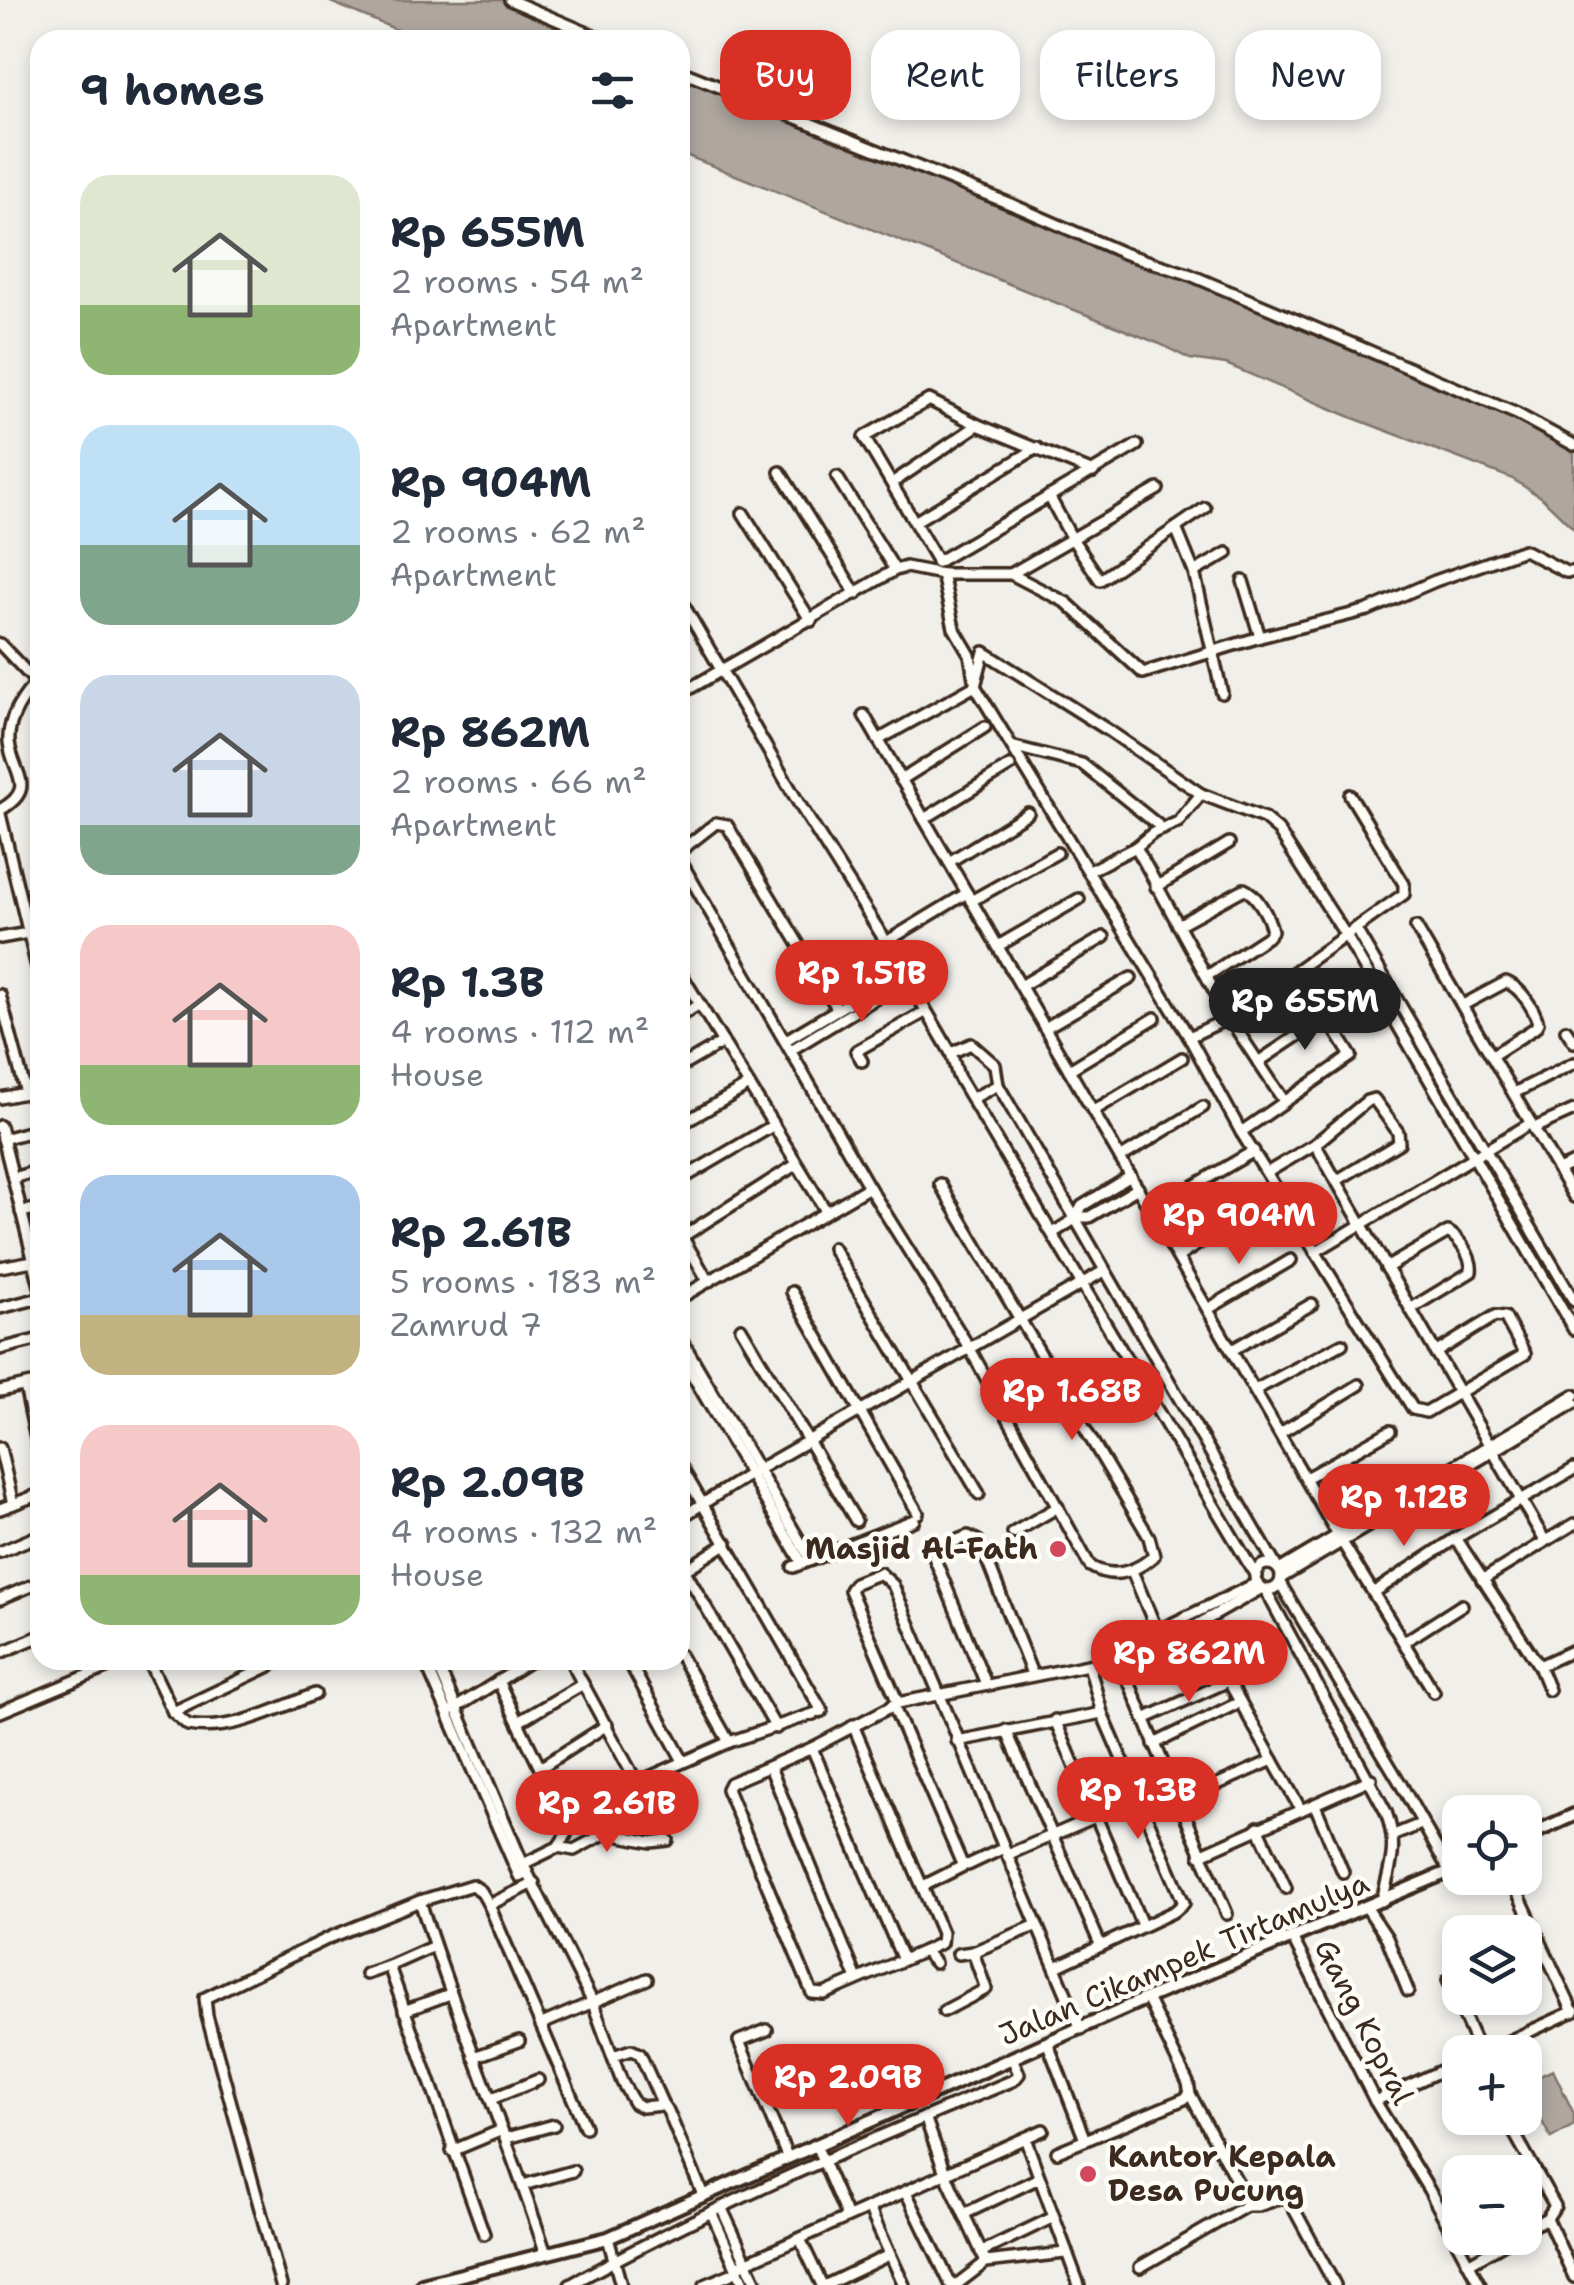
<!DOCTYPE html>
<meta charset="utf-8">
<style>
:root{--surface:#fff;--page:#f2f2f3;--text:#1f2937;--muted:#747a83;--accent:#d93025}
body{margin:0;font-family:"Shantell Sans",sans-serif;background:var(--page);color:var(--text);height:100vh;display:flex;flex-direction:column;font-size:38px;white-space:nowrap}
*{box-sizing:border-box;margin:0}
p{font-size:32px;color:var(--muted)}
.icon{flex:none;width:55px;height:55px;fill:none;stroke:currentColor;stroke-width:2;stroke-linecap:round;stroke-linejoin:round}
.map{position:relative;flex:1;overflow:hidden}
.details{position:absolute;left:30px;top:30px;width:660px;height:1640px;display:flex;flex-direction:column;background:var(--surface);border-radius:30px;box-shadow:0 5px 15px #0003}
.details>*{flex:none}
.hud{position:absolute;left:720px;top:30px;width:702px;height:90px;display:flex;gap:20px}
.fabs{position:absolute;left:1442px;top:1795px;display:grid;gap:20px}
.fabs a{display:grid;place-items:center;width:100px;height:100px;border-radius:20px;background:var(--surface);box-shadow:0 5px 15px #0003;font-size:50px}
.price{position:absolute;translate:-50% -85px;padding:0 22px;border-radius:35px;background:var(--accent);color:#fff;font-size:32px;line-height:65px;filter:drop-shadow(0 2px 5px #0008)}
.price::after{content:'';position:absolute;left:50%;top:60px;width:30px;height:22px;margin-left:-15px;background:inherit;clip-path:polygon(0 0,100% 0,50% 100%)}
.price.selected{background:#222;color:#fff}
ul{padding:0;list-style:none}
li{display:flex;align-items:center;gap:30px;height:250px;padding:0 50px}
li span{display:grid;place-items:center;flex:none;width:280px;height:200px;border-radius:30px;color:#555}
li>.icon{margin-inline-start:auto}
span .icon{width:120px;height:120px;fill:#fffc;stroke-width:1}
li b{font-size:42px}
h2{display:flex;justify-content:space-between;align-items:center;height:120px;padding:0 50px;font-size:42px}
.tag{padding:0 35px;border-radius:30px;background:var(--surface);box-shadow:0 5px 15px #0003;font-size:35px;line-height:90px}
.tag.selected{background:var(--accent);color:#fff}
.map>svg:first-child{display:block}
</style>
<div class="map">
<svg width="1574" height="2285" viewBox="0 0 1574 2285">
<rect width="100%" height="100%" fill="#f1efea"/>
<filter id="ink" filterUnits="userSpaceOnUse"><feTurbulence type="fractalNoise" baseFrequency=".01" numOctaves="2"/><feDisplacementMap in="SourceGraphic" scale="20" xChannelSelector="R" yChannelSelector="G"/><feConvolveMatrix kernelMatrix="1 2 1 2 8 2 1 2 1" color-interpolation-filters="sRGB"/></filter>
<g filter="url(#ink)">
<!-- water -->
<g fill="#aea69f" stroke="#80746b" stroke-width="2.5">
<polygon points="326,0 509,0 604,40 421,40"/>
<polygon points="680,71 1123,253 1188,274 1517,414 1574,445 1574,529 1542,498 1511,478 1353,418 1226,364 1190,359 1160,344 680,153"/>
<polygon points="1553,2070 1574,2114 1574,2125 1551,2138 1529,2098 1531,2080"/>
</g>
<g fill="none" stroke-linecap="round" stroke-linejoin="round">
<defs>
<g id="minor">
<polyline points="510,0 604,40"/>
<polyline points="680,71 1013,205 1123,253 1188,274 1517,414 1574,445"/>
<polyline points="780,472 856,594"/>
<polyline points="837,477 895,570"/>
<polyline points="892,483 978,425"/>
<polyline points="1049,496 1071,537 1100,580 1205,508"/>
<polyline points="743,513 811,621"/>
<polyline points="916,521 1037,448"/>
<polyline points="1176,528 1194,572 1222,693"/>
<polyline points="937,562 1137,445"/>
<polyline points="938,562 864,437 929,400 978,425 1093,472"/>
<polyline points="1194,572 1227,553"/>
<polyline points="942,574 954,628 970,655 974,679"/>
<polyline points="1011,574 1158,489"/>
<polyline points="1243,581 1260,637"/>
<polyline points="680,599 798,802 886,942 951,1053 958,1076 1256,1576"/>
<polyline points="0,644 36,682"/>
<polyline points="975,686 984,652 1111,732 1201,794 1264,818 1278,830 1345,934 1574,1330"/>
<polyline points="680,694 895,570 906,567 942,574 1011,574 1067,603 1143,673 1260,637 1368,610 1435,581 1524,550 1566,572 1574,572"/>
<polyline points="864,715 1342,1542 1434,1692"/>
<polyline points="878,740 975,686 1189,1037 1241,1132 1413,1409 1426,1412 1525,1354 1505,1317 1495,1316 1435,1353"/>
<polyline points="1015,747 1082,764 1163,829"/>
<polyline points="901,780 985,727"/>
<path d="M0,810c39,-22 12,-37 9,-68 -2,-23 15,-48 31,-63"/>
<polyline points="0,814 40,980"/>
<polyline points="924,819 1010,766"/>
<polyline points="1136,847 1229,1018 1284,1101"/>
<polyline points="680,851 716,823 727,825 837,1008"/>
<path d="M680,860l189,327 101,162 120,217c23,14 45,6 64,-10l-5,-19 -209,-353"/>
<polyline points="949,862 1028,813"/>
<polyline points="1089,871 1136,847 1153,833 1178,822 1201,794"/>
<polyline points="1156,887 1229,843"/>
<polyline points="971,901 1057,853"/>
<path d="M1178,925l66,-36c13,5 25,28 28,42l-5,6 -60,39"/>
<polyline points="1416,927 1574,1197"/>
<polyline points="1355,928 1574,1301"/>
<polyline points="0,938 28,933"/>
<polyline points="886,942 967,893"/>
<polyline points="998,946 1079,899"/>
<polyline points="680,972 826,1211"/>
<polyline points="1021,986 1104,937"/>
<polyline points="0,995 26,1093"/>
<path d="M1463,1005l43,-23c14,5 28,26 32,41l-3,5 -42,27"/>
<polyline points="680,1016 700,1004"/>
<polyline points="1045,1028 1131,978"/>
<polyline points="1566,1030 1574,1042"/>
<polyline points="1189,1037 1229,1018 1404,894 1404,884 1350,795"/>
<polyline points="786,1040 902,971"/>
<polyline points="791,1050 906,980"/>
<polyline points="951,1053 971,1044 995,1065 998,1085"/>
<polyline points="862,1061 856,1051 925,1012"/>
<polyline points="680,1067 723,1042"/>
<polyline points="1069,1070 1155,1018"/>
<polyline points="1514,1093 1574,1063"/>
<polyline points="0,1098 40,1090"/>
<polyline points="973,1098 998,1085 1276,1566"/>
<polyline points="1093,1111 1182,1058"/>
<polyline points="680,1125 749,1085"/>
<polyline points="0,1126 40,1286"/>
<polyline points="1534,1128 1574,1110"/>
<polyline points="1241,1132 1351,1056 1328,1019 1324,1018 1258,1062"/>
<polyline points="3,1139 40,1129"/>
<polyline points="1315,1144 1545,1541"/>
<polyline points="1120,1158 1203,1107"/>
<polyline points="1558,1170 1574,1163"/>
<polyline points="1268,1172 1315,1144 1367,1101 1374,1099 1398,1132 1399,1143 1336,1181"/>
<polyline points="13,1178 40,1170"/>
<polyline points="680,1180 774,1125"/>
<polyline points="1151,1211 1254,1151"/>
<polyline points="21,1212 40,1208"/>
<polyline points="1078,1217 1089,1217 1138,1188"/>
<polyline points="680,1233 708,1281"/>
<polyline points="1053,1233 1075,1219 1082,1206 1131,1176"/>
<polyline points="682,1237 797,1164"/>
<polyline points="833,1248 979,1494"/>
<polyline points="1315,1252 1531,1123"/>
<polyline points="1178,1257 1252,1209"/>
<polyline points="0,1267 33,1261"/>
<path d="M1386,1268l62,-36c12,7 25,26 23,40l-61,37"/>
<polyline points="792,1292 918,1513"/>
<polyline points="680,1298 869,1187"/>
<polyline points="0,1308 40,1298"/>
<polyline points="1208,1309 1291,1260"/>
<polyline points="741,1328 856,1521"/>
<polyline points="680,1337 811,1560"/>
<polyline points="0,1349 40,1339"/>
<polyline points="1232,1350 1312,1304"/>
<polyline points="680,1354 802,1563"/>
<polyline points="25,1386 40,1458"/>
<polyline points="1255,1390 1342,1344"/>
<polyline points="0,1391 40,1382"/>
<polyline points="1280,1433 1359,1385"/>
<polyline points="0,1448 13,1504"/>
<polyline points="1306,1478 1390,1431"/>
<polyline points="0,1509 40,1494"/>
<polyline points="680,1518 750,1474 1104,1271"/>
<polyline points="1013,1533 1058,1507"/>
<polyline points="1456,1538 1539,1666 1549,1690"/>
<polyline points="0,1552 40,1535"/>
<circle cx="1268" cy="1577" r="13"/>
<polyline points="793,1567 914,1520"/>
<polyline points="1279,1570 1574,1395"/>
<polyline points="685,1571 776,1728"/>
<polyline points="1132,1571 1158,1633"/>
<polyline points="682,1572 727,1543"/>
<polyline points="1281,1578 1574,1403"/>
<polyline points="1482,1580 1574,1524"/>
<polyline points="1280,1583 1399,1781 1450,1872"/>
<path d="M1265,1589l121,223c13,36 4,54 -4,89"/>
<polyline points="1373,1593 1456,1538 1574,1469"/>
<polyline points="0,1599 40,1582"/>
<polyline points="1404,1642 1462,1605"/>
<polyline points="1126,1651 1157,1631 1257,1583"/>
<polyline points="0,1653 40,1636"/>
<polyline points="680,1655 729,1742"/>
<polyline points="1215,1657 1301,1810"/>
<polyline points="148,1660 173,1712 282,1660"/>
<polyline points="438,1660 427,1666 519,1876 527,1872"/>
<polyline points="570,1660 637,1783"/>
<polyline points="628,1660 683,1761"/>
<polyline points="1113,1660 1129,1682 1179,1801 1273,1760"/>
<polyline points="436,1661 523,1864 592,2001 622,2082 634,2103 642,2107 663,2105 668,2111 703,2195"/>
<polyline points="1539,1666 1574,1650"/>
<polyline points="498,1681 540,1768 566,1835 558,1847 523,1864"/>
<polyline points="986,1684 934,1557 943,1546 968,1536 978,1541 983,1550 1032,1674"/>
<polyline points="898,1703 850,1590 855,1583 880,1573 893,1585 1081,2029"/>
<polyline points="893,1705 962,1864 968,1865 1004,1848"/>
<polyline points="454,1709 532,1660"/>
<polyline points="0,1712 125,1660"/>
<path d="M173,1712l15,13c42,8 88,-16 127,-31"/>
<polyline points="1144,1719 1229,1681"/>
<polyline points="1055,1720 1142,1925"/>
<polyline points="518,1722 583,1684"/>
<polyline points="853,1725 942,1933 941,1943 924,1951"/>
<polyline points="1006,1730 1100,1944"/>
<polyline points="957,1741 1102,1713"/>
<polyline points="1154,1744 1240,1702"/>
<polyline points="812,1748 903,1960"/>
<polyline points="770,1767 857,1979"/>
<polyline points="540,1768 607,1725"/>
<polyline points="1179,1801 1227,1914"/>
<polyline points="1315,1805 1343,1872"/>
<polyline points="561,1816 729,1742 822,1711 680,1465"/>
<polyline points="1258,1827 1286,1888"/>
<polyline points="1394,1835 1421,1824"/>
<polyline points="558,1847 574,1850 606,1833 651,1842 668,1840"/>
<polyline points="1007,1855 1139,1798"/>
<polyline points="1200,1855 1371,1779"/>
<polyline points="1511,1878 1573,2012"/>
<polyline points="923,1886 965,1865"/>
<path d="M420,1901c37,119 87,234 126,353"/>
<polyline points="489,1905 585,2127"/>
<polyline points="1367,1908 1387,1938 1408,1991"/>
<polyline points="1293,1939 1375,2101 1429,2190 1480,2285"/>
<polyline points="434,1946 389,1966 484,2234"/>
<polyline points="958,1954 973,1952 1037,1925"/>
<polyline points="935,1963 924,1951 824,1994 812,1993 727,1789 730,1783 812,1748 898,1703 1113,1660 1197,1625 1262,1588"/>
<polyline points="1056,1967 1175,1911 1184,1903 1102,1713 1089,1665"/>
<polyline points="366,1974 389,1966"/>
<polyline points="1448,1980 1480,2052"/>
<polyline points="404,2011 450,1994"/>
<polyline points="944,2011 986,1989 973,1952"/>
<polyline points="542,2024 647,1979"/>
<polyline points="767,2030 739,2041 787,2156"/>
<polyline points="1048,2044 1085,2140"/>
<polyline points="1485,2052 1574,2011"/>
<polyline points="613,2056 631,2050 640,2054 663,2105"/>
<polyline points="474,2057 519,2041"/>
<polyline points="491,2099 538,2080"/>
<polyline points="1375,2101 1460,2062"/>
<polyline points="925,2117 945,2173 986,2262"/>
<polyline points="1506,2118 1555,2206 1547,2218 1525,2230"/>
<polyline points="507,2138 554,2125"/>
<polyline points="1025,2138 1079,2285"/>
<polyline points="816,2145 847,2217"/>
<polyline points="452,2151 502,2130"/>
<polyline points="1057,2152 1184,2099 1190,2094"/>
<polyline points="523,2185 573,2171"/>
<polyline points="906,2192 951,2285"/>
<polyline points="1246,2206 1258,2206 1287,2196 1335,2285"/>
<polyline points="869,2208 904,2285"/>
<polyline points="722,2209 757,2285"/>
<polyline points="712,2214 744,2285"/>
<polyline points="964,2214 1039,2178"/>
<polyline points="1547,2218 1574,2277"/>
<polyline points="608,2238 621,2285"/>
<polyline points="800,2239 822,2285"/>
<polyline points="981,2252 1054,2217"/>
<polyline points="1470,2263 1513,2238"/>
<polyline points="736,2267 1043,2130"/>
<polyline points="1140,2267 1246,2206 1242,2191 1190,2094 1188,2083 1147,1998"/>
<polyline points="281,2285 207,2016 205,1998 331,1937 420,1901 472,1885 481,1891 489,1905 534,1883"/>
<path d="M570,2285c142,-80 294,-142 444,-205l5,-6 -6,-14"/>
<polyline points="705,2285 738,2271"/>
<polyline points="826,2285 889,2255"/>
<polyline points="956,2285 986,2262 1065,2253"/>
</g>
<g id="tertiary">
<polyline points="1525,1837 1574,1815"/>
<polyline points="422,2285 608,2238 1147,1998 1460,1867"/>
</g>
</defs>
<!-- minor casing -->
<use href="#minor" stroke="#3b2a1e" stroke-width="16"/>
<!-- tertiary casing -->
<use href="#tertiary" stroke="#3b2a1e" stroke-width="18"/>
<!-- minor -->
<use href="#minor" stroke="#fdfcf7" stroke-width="9"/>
<!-- tertiary -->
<use href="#tertiary" stroke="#fdfcf7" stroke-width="10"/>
</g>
</g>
<!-- markers -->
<g fill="#d1495b" stroke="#fdfcf7" stroke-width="4">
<circle cx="1058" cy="1549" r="10"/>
<circle cx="1088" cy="2174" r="10"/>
</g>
<g text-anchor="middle" stroke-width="9" stroke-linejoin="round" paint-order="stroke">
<!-- poi labels -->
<g font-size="30" font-weight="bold" fill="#3b2a1e" stroke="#fdfcf7" text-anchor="end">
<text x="1038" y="1559">Masjid Al-Fath</text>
<text x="1108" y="2167" text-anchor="start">Kantor Kepala<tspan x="1108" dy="34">Desa Pucung</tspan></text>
</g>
<!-- street labels -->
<g font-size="30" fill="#3b2a1e" stroke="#fdfcf7">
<text transform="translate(1184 1959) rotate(-23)" y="10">Jalan Cikampek Tirtamulya</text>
<text transform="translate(1364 2022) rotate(63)" y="10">Gang Kopral</text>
</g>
</g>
</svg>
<div class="fabs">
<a><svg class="icon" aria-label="locate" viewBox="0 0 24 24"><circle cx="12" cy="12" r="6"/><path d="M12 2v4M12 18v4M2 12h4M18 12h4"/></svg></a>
<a><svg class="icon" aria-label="layers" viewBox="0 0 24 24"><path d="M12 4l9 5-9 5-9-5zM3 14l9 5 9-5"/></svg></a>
<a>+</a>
<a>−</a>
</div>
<b class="price" style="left:862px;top:1025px">Rp 1.51B</b>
<b class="price selected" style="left:1305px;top:1053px">Rp 655M</b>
<b class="price" style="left:1239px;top:1267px">Rp 904M</b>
<b class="price" style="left:1072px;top:1443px">Rp 1.68B</b>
<b class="price" style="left:1404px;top:1549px">Rp 1.12B</b>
<b class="price" style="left:1189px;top:1705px">Rp 862M</b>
<b class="price" style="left:1138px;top:1842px">Rp 1.3B</b>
<b class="price" style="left:607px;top:1855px">Rp 2.61B</b>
<b class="price" style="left:848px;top:2129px">Rp 2.09B</b>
<div class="hud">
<a class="tag selected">Buy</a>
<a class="tag">Rent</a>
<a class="tag">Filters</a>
<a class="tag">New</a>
</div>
<section class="details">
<h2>9 homes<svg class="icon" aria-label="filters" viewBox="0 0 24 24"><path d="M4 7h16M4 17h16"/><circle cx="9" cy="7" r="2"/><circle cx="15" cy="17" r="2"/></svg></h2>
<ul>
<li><span style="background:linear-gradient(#dfe7d0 65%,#8fb573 0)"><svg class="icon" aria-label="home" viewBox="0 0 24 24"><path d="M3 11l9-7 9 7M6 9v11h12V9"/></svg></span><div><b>Rp 655M</b><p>2 rooms · 54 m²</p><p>Apartment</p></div></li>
<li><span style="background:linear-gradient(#bfe0f5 60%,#7fa58c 0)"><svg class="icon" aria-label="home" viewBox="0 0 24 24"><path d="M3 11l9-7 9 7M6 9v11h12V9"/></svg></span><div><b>Rp 904M</b><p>2 rooms · 62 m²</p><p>Apartment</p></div></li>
<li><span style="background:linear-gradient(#c9d6e8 75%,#7fa58c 0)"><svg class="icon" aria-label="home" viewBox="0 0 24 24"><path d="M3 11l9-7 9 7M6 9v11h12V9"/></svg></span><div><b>Rp 862M</b><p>2 rooms · 66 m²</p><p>Apartment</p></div></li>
<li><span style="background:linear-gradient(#f6c9c9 70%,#8fb573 0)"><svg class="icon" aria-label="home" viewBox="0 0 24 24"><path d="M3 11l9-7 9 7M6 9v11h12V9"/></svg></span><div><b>Rp 1.3B</b><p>4 rooms · 112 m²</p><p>House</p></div></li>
<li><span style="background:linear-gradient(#a9c7e8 70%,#c2b280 0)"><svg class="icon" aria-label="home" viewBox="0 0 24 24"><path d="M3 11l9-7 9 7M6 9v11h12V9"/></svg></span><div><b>Rp 2.61B</b><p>5 rooms · 183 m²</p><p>Zamrud 7</p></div></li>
<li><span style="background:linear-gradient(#f6c9c9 75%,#8fb573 0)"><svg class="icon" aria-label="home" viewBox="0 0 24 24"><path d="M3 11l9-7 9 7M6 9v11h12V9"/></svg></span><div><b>Rp 2.09B</b><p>4 rooms · 132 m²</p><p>House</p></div></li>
</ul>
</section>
</div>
